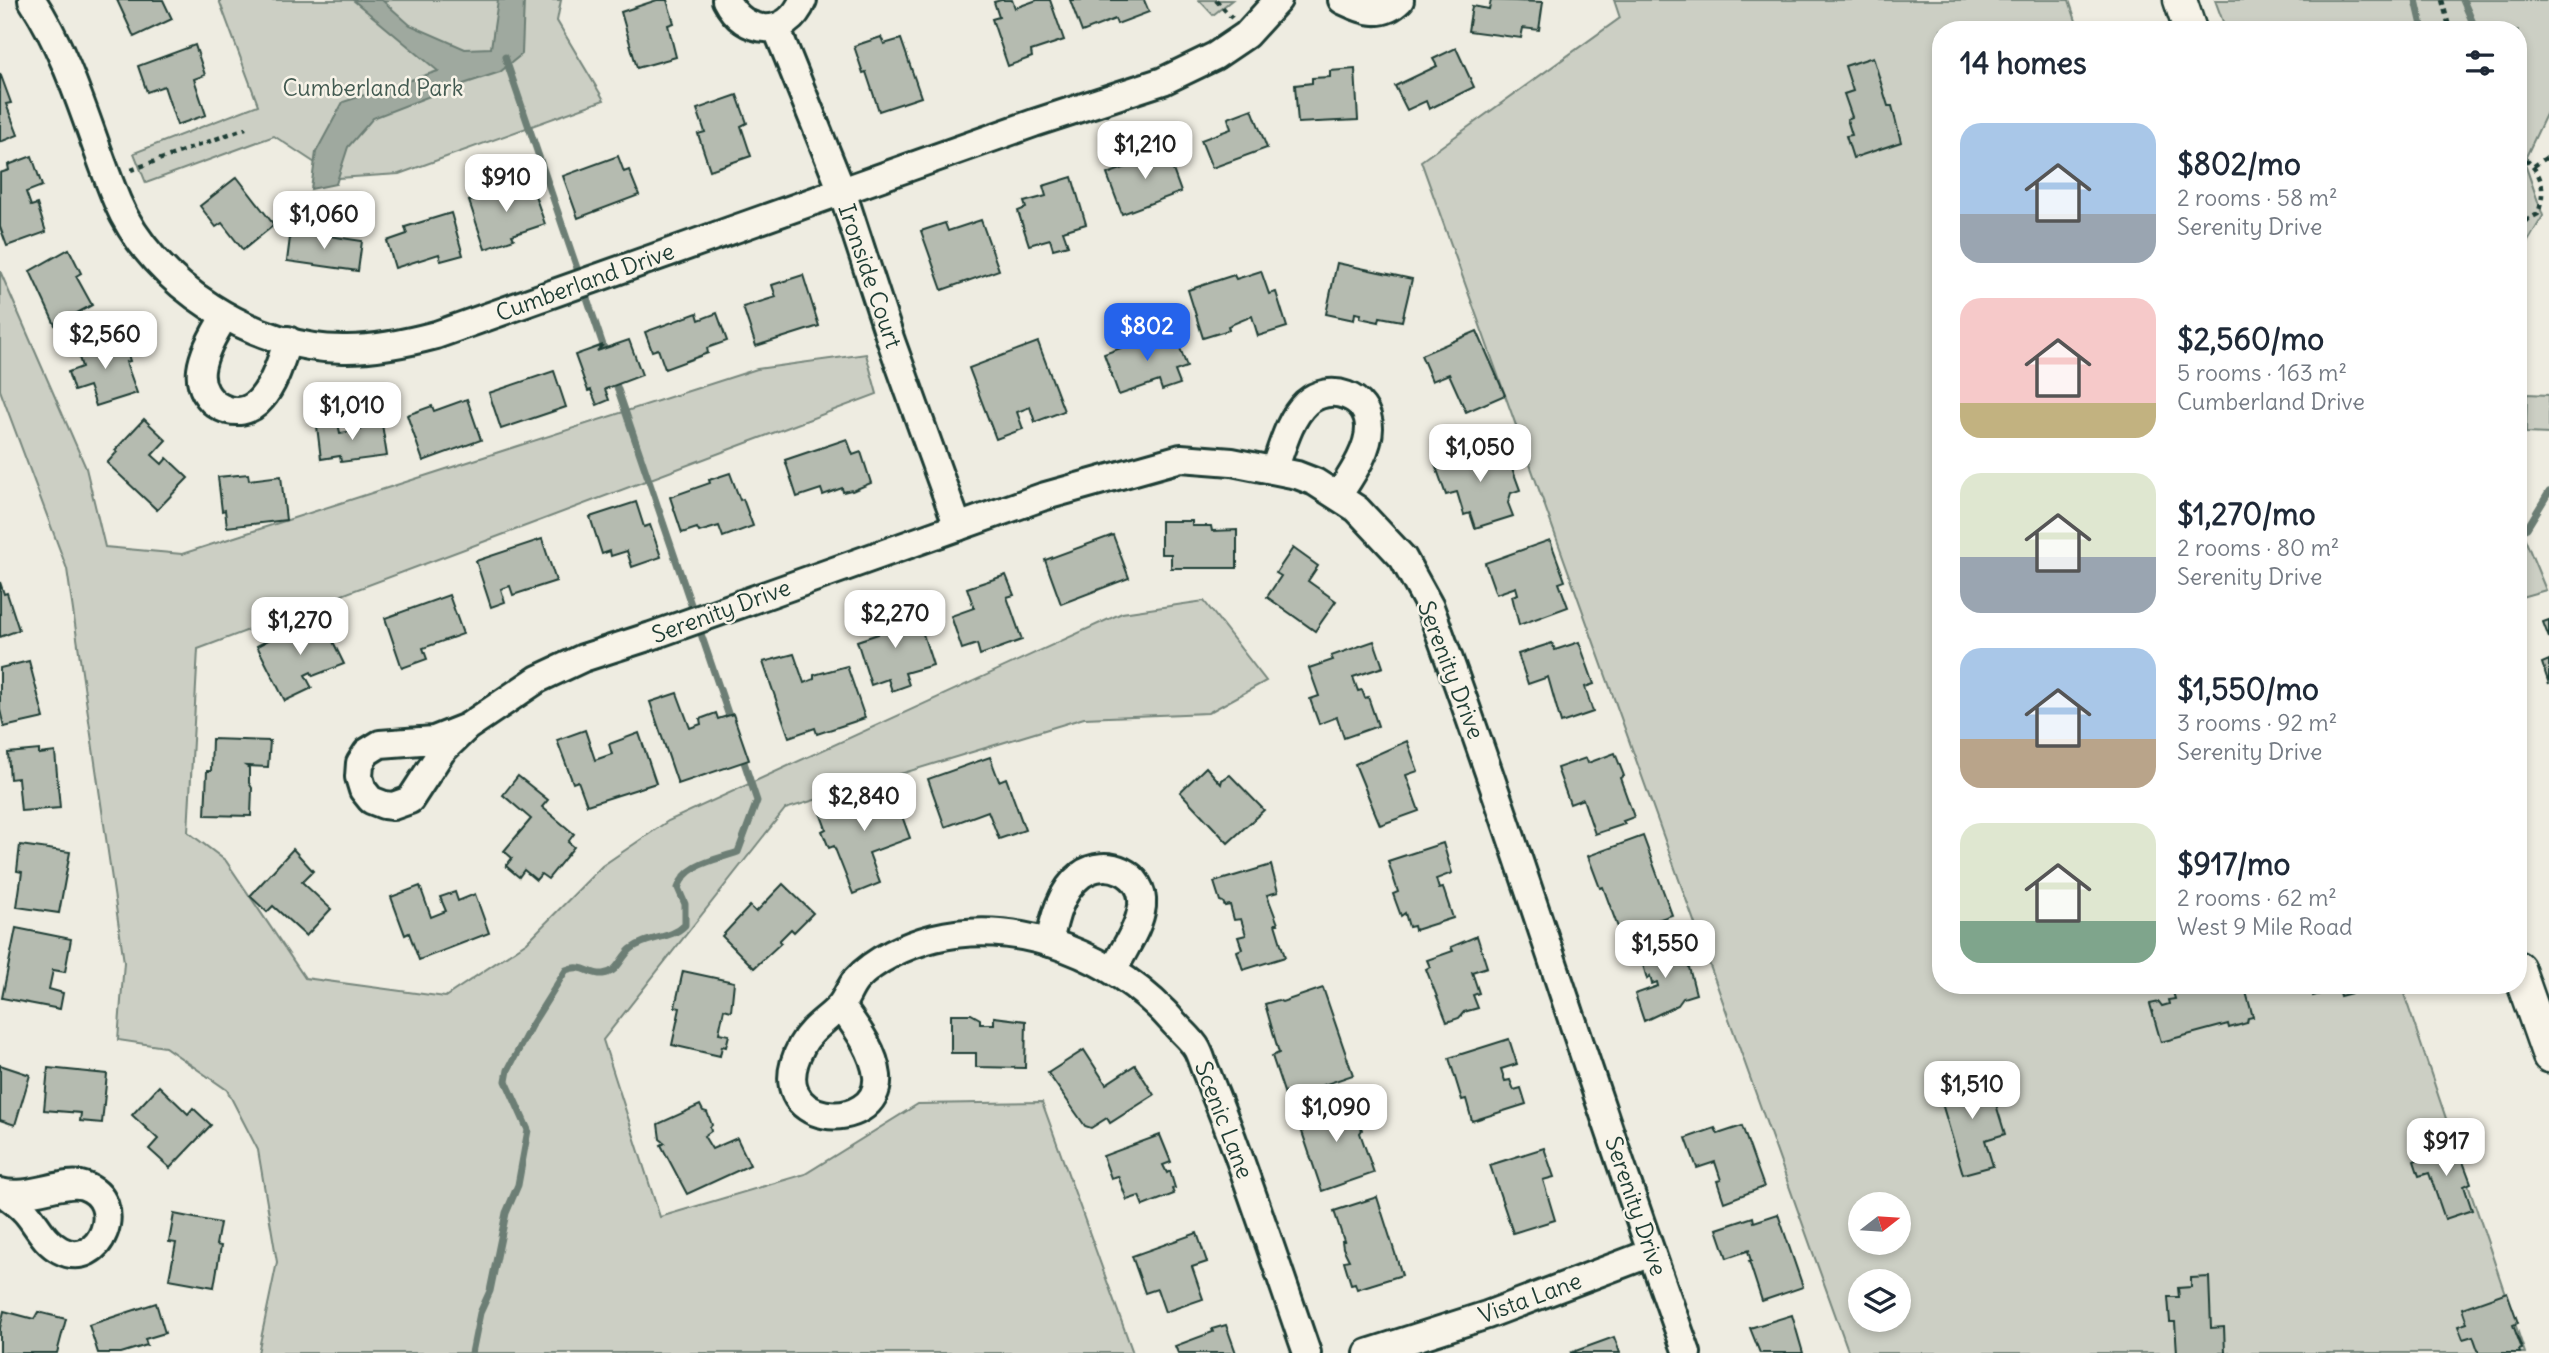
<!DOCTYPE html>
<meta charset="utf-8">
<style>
:root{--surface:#fff;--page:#f2f2f3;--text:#1f2937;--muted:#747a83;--accent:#2563eb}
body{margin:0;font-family:Delius,sans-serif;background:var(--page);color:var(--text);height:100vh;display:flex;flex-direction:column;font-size:26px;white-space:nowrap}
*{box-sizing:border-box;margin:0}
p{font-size:23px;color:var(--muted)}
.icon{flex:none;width:38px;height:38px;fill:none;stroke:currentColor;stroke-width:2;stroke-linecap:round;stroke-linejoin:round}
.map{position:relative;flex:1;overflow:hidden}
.panel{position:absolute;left:1932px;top:21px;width:595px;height:973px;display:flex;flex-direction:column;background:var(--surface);border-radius:28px;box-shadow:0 4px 10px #0003}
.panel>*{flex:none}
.needle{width:46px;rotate:73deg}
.buttons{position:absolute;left:1848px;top:1192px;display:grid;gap:14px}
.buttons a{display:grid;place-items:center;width:63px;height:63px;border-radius:50%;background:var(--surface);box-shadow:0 4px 10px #0003;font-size:35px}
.price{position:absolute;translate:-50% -60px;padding:0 16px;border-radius:14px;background:#fff;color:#222;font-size:23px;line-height:46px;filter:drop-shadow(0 2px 4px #0008)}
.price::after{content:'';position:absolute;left:50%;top:42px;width:21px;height:16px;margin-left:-10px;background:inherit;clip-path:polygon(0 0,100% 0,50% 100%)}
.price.selected{background:var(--accent);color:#fff}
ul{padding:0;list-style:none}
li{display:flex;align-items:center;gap:21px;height:175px;padding:0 28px}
li span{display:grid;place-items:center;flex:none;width:196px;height:140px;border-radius:21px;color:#555}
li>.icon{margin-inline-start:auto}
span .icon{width:84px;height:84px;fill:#fffc;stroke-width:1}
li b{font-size:30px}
h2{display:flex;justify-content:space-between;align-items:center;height:84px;padding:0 28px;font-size:30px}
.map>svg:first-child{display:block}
</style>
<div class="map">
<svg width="2549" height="1353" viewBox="0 0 2549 1353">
<rect width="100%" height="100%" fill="#eeece1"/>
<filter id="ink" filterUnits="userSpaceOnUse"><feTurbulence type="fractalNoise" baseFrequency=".0143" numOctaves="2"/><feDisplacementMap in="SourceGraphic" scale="14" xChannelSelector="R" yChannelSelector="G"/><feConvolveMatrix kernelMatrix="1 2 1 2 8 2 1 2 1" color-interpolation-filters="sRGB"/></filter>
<g filter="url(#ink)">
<!-- green -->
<g fill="#cccfc4" stroke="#76867c" stroke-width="2" fill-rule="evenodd">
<polygon points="219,0 561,0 557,21 604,100 399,174 338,178 274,136 146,183 134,153 258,105"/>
<polygon points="1199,0 1232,0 1213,15"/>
<path d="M1614,0h455l10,30h-138v955h460l124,368h-676l-428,-1192 199,-143zM1860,1204h39v38h-39zM1860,1281h39v39h-39z"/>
<polygon points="2215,0 2549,0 2549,108 2524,161 2543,216 2518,258 2518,30 2226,30"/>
<polygon points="0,271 86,468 105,547 182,554 757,369 866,354 877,394 198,649 188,832 226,861 305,978 445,997 527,942 602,866 668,821 1122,613 1204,601 1266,681 1208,713 1084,718 785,809 603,1040 660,1217 805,1174 918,1104 1042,1102 1133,1353 258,1353 277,1262 258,1150 227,1090 165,1047 118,1040 124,962 67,569 0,390"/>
<polygon points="2527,394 2549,395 2549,434 2526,433"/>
<polygon points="2518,522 2546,590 2518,598"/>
</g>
<!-- water -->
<polygon fill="#9fa99f" stroke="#6c7e74" stroke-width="2" points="353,0 382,0 410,25 465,49 491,48 498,0 524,0 522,54 500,72 448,89 373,118 348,147 336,184 311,189 316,152 343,102 438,71"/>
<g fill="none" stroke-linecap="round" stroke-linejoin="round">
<!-- stream -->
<g stroke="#6c7e74" stroke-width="7">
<polyline points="2416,0 2423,30"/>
<polyline points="2463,0 2476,30"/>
<polyline points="505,57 580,277"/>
<polyline points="584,289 607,357"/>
<polyline points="614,378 732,725"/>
<polyline points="2518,532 2527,528 2549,492"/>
<path d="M472,1353l8,-40 10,-22 16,-78 12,-28 10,-55 -22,-49 2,-11 23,-44 35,-56c18,-7 23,5 37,4 16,-2 17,-16 28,-25 16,-13 40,-9 54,-24v-21l-7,-16c8,-25 38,-28 60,-36l19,-51 -16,-48"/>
</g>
</g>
<!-- building -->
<g fill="#b5bbb0" stroke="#1f3d34" stroke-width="2">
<polygon points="117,0 163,0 172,19 134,37"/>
<polygon points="657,0 667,0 674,23 668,25 676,57 637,68 621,12"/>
<polygon points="1001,0 1012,0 1015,8 1037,0 1050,0 1064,40 1031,51 1032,57 1008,66 992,19 999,17 994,2"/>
<polygon points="1070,0 1144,0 1149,12 1117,24 1115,19 1082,32"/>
<polygon points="1491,0 1543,2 1539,30 1523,28 1521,38 1468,31 1472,6 1489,9"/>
<polygon points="881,37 884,44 901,39 921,97 879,111 866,72 863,73 854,46"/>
<polygon points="195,45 205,75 194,79 206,115 177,125 164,86 147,92 138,66"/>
<polygon points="1456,48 1474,87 1429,109 1426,101 1407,110 1395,86 1437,66 1433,59"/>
<polygon points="1873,57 1888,106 1892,106 1901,142 1853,158 1846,136 1852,135 1847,119 1852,117 1844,94 1853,91 1845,66"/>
<polygon points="1355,69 1358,120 1298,123 1295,85 1312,83 1312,78 1330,77 1330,71"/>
<polygon points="0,73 11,103 6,104 18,135 0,142"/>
<polygon points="737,95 747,123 741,126 751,156 710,170 698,134 705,132 697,109"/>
<polygon points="1252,109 1267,148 1212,168 1201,140 1231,129 1228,118"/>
<polygon points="1164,145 1181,192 1122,214 1107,174 1141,162 1138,154"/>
<polygon points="32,156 42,186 26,192 31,206 37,204 46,232 7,246 0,227 0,173 9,170 8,165"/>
<polygon points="618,156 624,172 629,170 639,195 578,218 563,176"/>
<polygon points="237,177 274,225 243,250 222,223 216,227 200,206"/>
<polygon points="1072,177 1086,224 1063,231 1068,245 1053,249 1050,239 1029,245 1018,211 1026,208 1024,202 1046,196 1043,186"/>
<polygon points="530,181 545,224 512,235 514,239 485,249 469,201"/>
<polygon points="451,213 463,255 441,261 439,254 395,268 387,241 407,234 405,227"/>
<polygon points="981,220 999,270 942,290 921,231 945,223 948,231"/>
<polygon points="291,230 362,241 358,271 287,261"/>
<polygon points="69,249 81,273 76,276 92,305 55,325 30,271"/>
<polygon points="1337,263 1412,279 1402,321 1380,317 1379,322 1360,318 1361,314 1355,313 1354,320 1326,314"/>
<polygon points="1261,271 1269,294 1276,292 1287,327 1258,336 1252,316 1228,326 1229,330 1203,338 1188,290 1234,275 1236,279"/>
<polygon points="803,275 819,326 756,346 743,307 776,297 772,285"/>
<polygon points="697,313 699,320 717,313 727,341 707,348 708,353 665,369 658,349 652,351 645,332"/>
<polygon points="1173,329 1187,367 1175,371 1180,384 1162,390 1159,381 1119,395 1104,354"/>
<polygon points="1477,331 1505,395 1466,412 1449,374 1432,381 1421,355"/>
<polygon points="121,332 130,361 126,362 137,393 96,406 89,386 74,391 68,372 82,367 77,351 97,345"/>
<polygon points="629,340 642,375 605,389 609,400 597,405 591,390 588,391 575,355 603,345 597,351"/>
<polygon points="1038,342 1064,411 1035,422 1030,407 1017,412 1023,429 996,439 969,368"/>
<polygon points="554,371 566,407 501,429 489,393"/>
<polygon points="467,399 481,440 423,461 407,415 432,406 434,411"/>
<polygon points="144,419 166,440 152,455 162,464 167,458 188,478 157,510 107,463 117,452 115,450"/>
<polygon points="372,421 373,425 382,424 387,456 341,462 340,456 321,459 317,426 338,423 340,433 361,430 360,422"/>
<polygon points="847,439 853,455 861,452 871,483 852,491 851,490 843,492 842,488 823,495 821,489 797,497 785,460"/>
<polygon points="1496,444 1498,451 1502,453 1508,469 1512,468 1520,490 1511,493 1508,503 1513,516 1475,528 1470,513 1464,515 1457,492 1446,495 1435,464"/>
<polygon points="730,473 740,500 743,499 753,526 723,537 719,526 699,532 697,528 682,533 670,497 710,483 709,480"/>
<polygon points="248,474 249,480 281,476 286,520 227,527 225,510 222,511 218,477"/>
<polygon points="636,502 644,527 650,525 661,557 632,567 627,551 611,556 610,551 602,554 590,517"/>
<polygon points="1161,521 1192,521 1192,526 1211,526 1212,531 1237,530 1237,568 1171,568 1171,554 1161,554"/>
<polygon points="1113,535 1129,578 1061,604 1045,560"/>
<polygon points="542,539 556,581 513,595 510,586 501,589 505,602 491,607 476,561"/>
<polygon points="1550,540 1565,581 1559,583 1568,607 1519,625 1512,596 1518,594 1516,587 1496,594 1485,563"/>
<polygon points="1293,548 1318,566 1308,581 1336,601 1315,631 1267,597 1281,576 1276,573"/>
<polygon points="1006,575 1014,595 1007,597 1022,640 980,655 977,644 962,649 951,616 974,608 967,588"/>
<polygon points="0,582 4,594 7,593 19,630 0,637"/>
<polygon points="449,595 463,634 423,648 427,659 402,668 385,618"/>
<polygon points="915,609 933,665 905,673 909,685 892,691 888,679 871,685 857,641 878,634 874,622"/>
<polygon points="321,617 344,664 313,676 311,672 305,675 312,688 285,701 257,646 293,627 295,631"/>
<polygon points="2549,620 2549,638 2543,622"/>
<polygon points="1374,641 1383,667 1353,677 1358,691 1362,690 1365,698 1368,697 1378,726 1344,738 1337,717 1319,724 1310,699 1319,696 1309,668 1333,660 1331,656"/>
<polygon points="1579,642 1594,684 1585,687 1593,712 1561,723 1548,677 1528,684 1518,654 1552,643 1555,650"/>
<polygon points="794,654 804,683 814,679 814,675 847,666 865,718 817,734 815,728 789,737 763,662"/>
<polygon points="2549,660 2549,684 2542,663"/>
<polygon points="29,661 44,718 4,727 0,710 0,668"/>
<polygon points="677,693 690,728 701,724 700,719 716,713 718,719 733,714 749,760 678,784 650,702"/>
<polygon points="585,730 595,760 612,754 609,744 639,733 656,783 587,805 578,781 573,783 557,740"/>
<polygon points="212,739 270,741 268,767 246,766 249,768 249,783 252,788 251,816 205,815 207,771 211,771"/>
<polygon points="1407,741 1418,771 1406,775 1419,811 1380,825 1355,764"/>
<polygon points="39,750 39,754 55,752 60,808 21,811 18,778 10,779 8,753"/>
<polygon points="1615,753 1624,776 1620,778 1634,817 1623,821 1625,824 1595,834 1583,799 1570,804 1557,768 1586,758 1588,763"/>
<polygon points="990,757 999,781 1006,778 1025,830 999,839 988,811 945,827 928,779"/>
<polygon points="1206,767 1221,784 1222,780 1230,775 1264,810 1228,843 1180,792"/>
<polygon points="518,776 548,800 542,807 574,834 568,842 574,847 548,879 541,874 536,880 524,870 519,877 506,866 512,858 504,851 531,819 503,795"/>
<polygon points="891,786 910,838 869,853 880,883 853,894 834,846 829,848 822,831 826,829 821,815 844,806 842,799 856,793 858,797 862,790 876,791"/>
<polygon points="1643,836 1672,915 1620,933 1603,887 1600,888 1588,856"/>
<polygon points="1443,843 1452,873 1436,879 1439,889 1443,888 1453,918 1415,930 1414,926 1409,927 1405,913 1401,916 1393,894 1398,892 1388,861"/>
<polygon points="20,845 70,852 59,913 17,907 22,872 17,871"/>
<polygon points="293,849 313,871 302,882 331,909 306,936 273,906 267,912 250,896"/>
<polygon points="1271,865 1278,892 1267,895 1278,924 1275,924 1285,957 1243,970 1237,951 1242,949 1238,937 1246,935 1241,919 1234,920 1230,905 1225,906 1223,902 1220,901 1214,882"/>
<polygon points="783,884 813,913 794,932 791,929 779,941 781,943 754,968 722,936 750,906 756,912"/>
<polygon points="420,886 431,917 446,911 440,897 455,892 458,901 475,894 489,933 419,960 409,933 405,935 391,897"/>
<polygon points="16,928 71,939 65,972 53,970 49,989 63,993 60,1009 2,998"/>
<polygon points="1477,936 1487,967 1472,972 1479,993 1473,995 1478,1008 1464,1012 1459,1018 1447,1022 1426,969 1430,967 1427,960 1453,951 1451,947"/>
<polygon points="1672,938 1678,946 1682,958 1686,956 1696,994 1683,998 1678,1005 1644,1021 1635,994 1658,986 1657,982 1652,984 1650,976 1647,979 1643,965 1648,964 1644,950 1657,946 1656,943"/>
<polygon points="683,971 734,982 731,1011 724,1009 719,1033 729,1035 726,1047 722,1046 720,1056 672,1045 680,1008 675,1007"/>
<polygon points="2171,985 2244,985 2253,1017 2248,1018 2247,1023 2229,1028 2228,1024 2161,1042 2150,1004 2159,1002 2162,1006 2169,1004 2168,1000 2175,999"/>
<polygon points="2310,985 2358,985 2359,991 2340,996 2338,989 2313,996"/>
<polygon points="1323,988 1353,1075 1286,1098 1272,1056 1279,1053 1265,1004 1278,1000 1282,1002"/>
<polygon points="951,1014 971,1014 980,1019 980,1024 994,1024 994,1017 1026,1021 1025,1068 976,1067 976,1053 951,1053"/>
<polygon points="1509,1039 1517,1064 1501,1069 1505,1081 1510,1080 1514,1090 1521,1088 1526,1104 1472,1121 1466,1099 1462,1100 1449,1058"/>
<polygon points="1084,1050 1106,1084 1135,1065 1154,1095 1110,1123 1107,1118 1091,1128 1085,1126 1048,1073"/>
<polygon points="0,1065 30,1075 15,1125 0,1120"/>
<polygon points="48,1068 107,1074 102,1123 80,1121 81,1113 44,1110"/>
<polygon points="1987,1075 2005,1134 1985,1140 1993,1166 1963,1174 1938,1090"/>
<polygon points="159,1086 188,1114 193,1108 211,1125 170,1168 149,1149 158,1139 132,1115"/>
<polygon points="1349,1098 1362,1130 1360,1133 1374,1173 1322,1191 1297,1117"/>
<polygon points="700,1105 703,1111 707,1112 712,1125 710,1127 711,1131 704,1136 712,1149 737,1138 750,1165 687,1194 661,1145 665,1143 660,1139 658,1124"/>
<polygon points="1742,1126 1764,1187 1724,1202 1717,1181 1721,1180 1715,1162 1697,1168 1686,1138 1715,1128 1718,1134"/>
<polygon points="1160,1135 1171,1162 1163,1165 1167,1173 1170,1171 1175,1188 1172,1189 1174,1194 1143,1206 1139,1196 1127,1200 1118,1176 1111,1178 1103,1156"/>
<polygon points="2450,1141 2457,1161 2462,1159 2471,1183 2464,1186 2472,1210 2445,1219 2429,1173 2419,1176 2414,1161 2424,1157 2422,1151"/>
<polygon points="1544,1148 1554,1177 1543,1180 1555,1220 1513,1233 1490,1165"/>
<polygon points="1377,1197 1402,1275 1357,1289 1355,1283 1351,1284 1344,1261 1349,1260 1343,1248 1342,1241 1344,1241 1334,1211"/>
<polygon points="174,1214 220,1223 216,1245 221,1246 214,1287 169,1279 176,1243 169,1242"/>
<polygon points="1778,1214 1803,1287 1762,1301 1749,1261 1751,1261 1748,1251 1750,1250 1727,1258 1717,1229 1753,1217 1754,1222"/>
<polygon points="1197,1233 1207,1262 1192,1267 1203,1299 1165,1312 1157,1289 1145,1293 1132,1256"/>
<polygon points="2209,1277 2211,1328 2224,1327 2225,1353 2177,1353 2175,1322 2170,1322 2168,1297 2179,1297 2178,1288 2191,1287 2191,1278"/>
<polygon points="2507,1292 2518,1323 2513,1325 2522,1349 2519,1350 2520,1353 2479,1353 2473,1336 2463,1339 2458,1326 2467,1323 2462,1308"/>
<polygon points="156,1303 165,1333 145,1339 147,1345 121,1353 98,1353 89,1325"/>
<polygon points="4,1311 34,1319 38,1312 66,1319 57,1353 0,1353 0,1328"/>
<polygon points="1792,1315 1803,1353 1760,1353 1750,1328"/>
<polygon points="1226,1325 1236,1353 1178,1353 1175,1346 1213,1332 1212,1329"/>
<polygon points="1614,1337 1620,1353 1570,1353"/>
</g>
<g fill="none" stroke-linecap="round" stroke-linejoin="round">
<defs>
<g id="minor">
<path d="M32,0c40,61 57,134 85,201 35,84 140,150 230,148 30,0 59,-6 89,-14l598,-212 129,-42 52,-25 31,-21 32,-35"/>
<path d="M726,0c18,36 61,39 77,0"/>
<path d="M1342,0c21,10 39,19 58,0"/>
<polyline points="776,27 842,191 891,341 958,527"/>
<path d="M225,316c-9,14 -22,37 -24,54 -4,34 38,56 60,29 14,-16 20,-39 27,-59"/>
<path d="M1274,470c8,-22 15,-51 32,-67 23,-21 63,-8 63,25 0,23 -19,49 -31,68"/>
<path d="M467,727l-33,13 -54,4 -13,8 -7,11 -1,14 4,13 8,10 13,5 9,1 17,-6 32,-49 25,-24 71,-48 45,-21 68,-22 391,-139 139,-39 51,4 65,13 18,7 42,27 46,49 27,49c91,247 167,499 257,746"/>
<path d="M1049,943c5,-24 11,-52 32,-68 25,-19 64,-2 61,31 -3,24 -19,43 -28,64"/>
<path d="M841,1006c15,21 33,44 36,70 5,60 -120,53 -75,-31 9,-17 25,-25 37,-38 7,-7 10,-19 17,-27 19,-21 51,-35 78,-42 88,-21 185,20 242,87 7,8 16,15 21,24 4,7 6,17 10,25 8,21 17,42 25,64 26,71 50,143 75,215"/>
<path d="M0,1192c29,8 65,-13 84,-6 44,15 17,86 -24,64 -17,-9 -23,-26 -35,-39 -6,-7 -15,-12 -21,-18"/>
<polyline points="1368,1353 1487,1315 1651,1253"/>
</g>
<g id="tertiary">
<polyline points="2180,0 2190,30"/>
<polyline points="2518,968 2549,1056"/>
</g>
</defs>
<!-- minor casing -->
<use href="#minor" stroke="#1f3d34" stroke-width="32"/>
<!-- tertiary casing -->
<use href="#tertiary" stroke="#1f3d34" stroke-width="37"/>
<!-- path -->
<g stroke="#1f3d34" stroke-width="4.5" stroke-dasharray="5 5" stroke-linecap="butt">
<polyline points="1216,0 1232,18"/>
<polyline points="2442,0 2450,30"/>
<path d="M2518,153c24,19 29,32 20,61l-20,11"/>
<polyline points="2534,166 2549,156"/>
<polyline points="131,170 246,128"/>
</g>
<!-- minor -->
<use href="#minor" stroke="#f7f3e8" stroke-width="26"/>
<!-- tertiary -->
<use href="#tertiary" stroke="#f7f3e8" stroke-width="32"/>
</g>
</g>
<g text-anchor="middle" stroke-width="5" stroke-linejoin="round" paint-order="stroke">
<!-- park labels -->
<g font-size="23" fill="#425a51" stroke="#f7f3e8">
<text x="373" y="96">Cumberland Park</text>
</g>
<!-- street labels -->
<g font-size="23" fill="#1f3d34" stroke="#f7f3e8">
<text transform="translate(870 276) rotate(71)" y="8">Ironside Court</text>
<text transform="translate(585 282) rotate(-20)" y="8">Cumberland Drive</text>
<text transform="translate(721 611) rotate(-20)" y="8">Serenity Drive</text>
<text transform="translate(1451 670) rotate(69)" y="8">Serenity Drive</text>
<text transform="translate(1224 1120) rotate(69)" y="8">Scenic Lane</text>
<text transform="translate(1636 1206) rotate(71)" y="8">Serenity Drive</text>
<text transform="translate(1530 1298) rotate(-20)" y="8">Vista Lane</text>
</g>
</g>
</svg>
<div class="buttons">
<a><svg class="needle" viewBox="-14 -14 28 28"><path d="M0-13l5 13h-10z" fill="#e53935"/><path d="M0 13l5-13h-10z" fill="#747a83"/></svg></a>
<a><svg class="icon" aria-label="layers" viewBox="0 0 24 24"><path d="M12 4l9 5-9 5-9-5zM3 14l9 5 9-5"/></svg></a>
</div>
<b class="price" style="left:1145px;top:181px">$1,210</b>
<b class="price" style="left:506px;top:214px">$910</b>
<b class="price" style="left:324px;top:251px">$1,060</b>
<b class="price selected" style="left:1147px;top:363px">$802</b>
<b class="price" style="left:105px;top:371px">$2,560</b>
<b class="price" style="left:352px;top:442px">$1,010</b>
<b class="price" style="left:1480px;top:484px">$1,050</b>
<b class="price" style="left:895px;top:650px">$2,270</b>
<b class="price" style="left:300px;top:657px">$1,270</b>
<b class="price" style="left:864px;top:833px">$2,840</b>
<b class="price" style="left:1665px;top:980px">$1,550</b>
<b class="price" style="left:1972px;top:1121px">$1,510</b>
<b class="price" style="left:1336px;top:1144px">$1,090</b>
<b class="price" style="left:2446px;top:1178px">$917</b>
<section class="panel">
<h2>14 homes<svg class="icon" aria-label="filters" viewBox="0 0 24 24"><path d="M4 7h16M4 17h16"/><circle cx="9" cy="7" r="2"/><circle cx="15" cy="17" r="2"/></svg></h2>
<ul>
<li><span style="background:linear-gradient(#a9c7e8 65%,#9aa5b1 0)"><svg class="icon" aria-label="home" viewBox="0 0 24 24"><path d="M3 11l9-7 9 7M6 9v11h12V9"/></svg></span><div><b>$802/mo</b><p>2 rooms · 58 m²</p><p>Serenity Drive</p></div></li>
<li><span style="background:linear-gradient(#f6c9c9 75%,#c2b280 0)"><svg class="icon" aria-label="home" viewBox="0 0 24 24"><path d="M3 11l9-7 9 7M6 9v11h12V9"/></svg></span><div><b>$2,560/mo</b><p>5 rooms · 163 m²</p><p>Cumberland Drive</p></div></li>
<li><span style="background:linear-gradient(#dfe7d0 60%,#9aa5b1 0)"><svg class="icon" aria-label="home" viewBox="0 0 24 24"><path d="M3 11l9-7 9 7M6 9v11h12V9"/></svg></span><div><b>$1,270/mo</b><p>2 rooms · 80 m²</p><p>Serenity Drive</p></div></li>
<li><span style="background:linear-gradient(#a9c7e8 65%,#b9a48a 0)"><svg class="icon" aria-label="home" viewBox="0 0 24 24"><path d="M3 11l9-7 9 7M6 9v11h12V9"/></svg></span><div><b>$1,550/mo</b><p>3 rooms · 92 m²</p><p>Serenity Drive</p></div></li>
<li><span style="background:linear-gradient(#dfe7d0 70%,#7fa58c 0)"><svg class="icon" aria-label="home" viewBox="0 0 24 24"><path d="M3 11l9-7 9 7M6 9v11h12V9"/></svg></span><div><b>$917/mo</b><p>2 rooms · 62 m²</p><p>West 9 Mile Road</p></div></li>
</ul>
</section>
</div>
